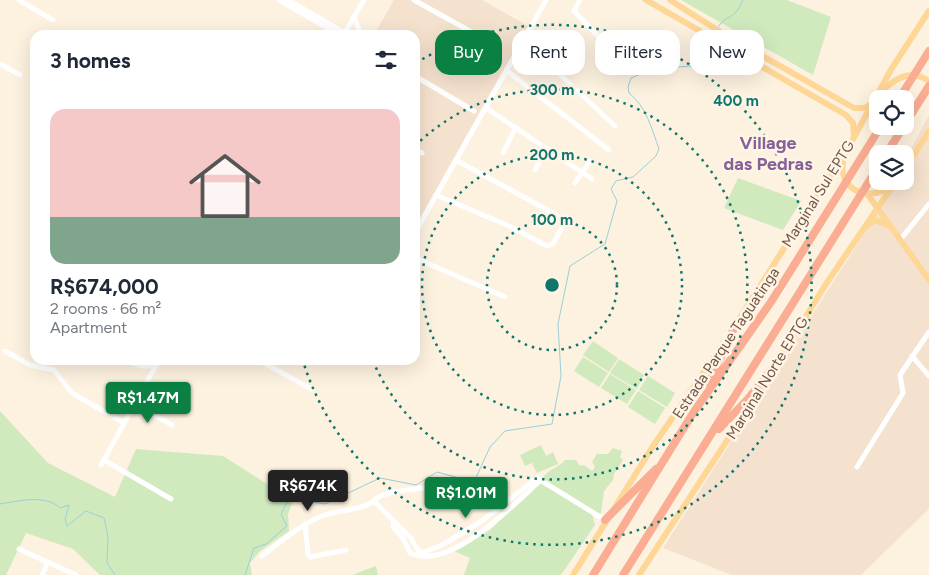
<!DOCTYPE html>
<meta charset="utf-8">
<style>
:root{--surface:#fff;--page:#f2f2f3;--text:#1f2937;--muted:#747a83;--accent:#0b8043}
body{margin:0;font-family:Figtree,sans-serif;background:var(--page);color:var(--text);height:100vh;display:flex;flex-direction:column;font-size:19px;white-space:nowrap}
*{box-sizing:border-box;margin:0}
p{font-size:16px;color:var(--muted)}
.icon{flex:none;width:28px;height:28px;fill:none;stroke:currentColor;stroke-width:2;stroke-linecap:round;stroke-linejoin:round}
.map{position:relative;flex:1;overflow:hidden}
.side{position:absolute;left:30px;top:30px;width:390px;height:335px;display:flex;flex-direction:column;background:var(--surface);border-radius:15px;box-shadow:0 5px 20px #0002}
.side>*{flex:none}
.banner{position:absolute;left:435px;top:30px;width:419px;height:45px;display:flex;gap:10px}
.controls{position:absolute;left:869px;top:90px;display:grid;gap:10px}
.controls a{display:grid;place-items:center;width:45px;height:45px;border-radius:10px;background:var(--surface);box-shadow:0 5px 20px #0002;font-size:25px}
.price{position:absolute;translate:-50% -42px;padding:0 11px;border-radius:5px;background:var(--accent);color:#fff;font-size:16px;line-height:32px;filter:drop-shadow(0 1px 2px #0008)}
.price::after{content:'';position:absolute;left:50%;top:30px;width:15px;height:11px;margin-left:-8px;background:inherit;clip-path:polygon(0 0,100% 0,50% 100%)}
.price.current{background:#222;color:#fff}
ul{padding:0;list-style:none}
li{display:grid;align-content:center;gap:10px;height:265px;padding:0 20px}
li span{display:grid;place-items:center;height:155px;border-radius:15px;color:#555}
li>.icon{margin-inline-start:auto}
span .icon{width:90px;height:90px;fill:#fffc;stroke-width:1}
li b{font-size:21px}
h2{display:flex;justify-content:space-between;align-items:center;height:60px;padding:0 20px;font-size:21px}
.pill{padding:0 18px;border-radius:15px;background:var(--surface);box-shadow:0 5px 20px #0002;font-size:18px;line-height:45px}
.pill.current{background:var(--accent);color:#fff}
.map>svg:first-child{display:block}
</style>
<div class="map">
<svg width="929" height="575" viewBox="0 0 929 575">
<rect width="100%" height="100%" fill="#fdf1df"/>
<!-- residential -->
<g fill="#f5e2ce">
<polygon points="394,0 482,0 528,26 415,227 415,35 374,35"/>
<polygon points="929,115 929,509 861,575 732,575 663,548 874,218 894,181 905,181 905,160"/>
</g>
<!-- green -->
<g fill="#d0eabe">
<polygon points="681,0 787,0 831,17 813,75"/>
<polygon points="738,178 801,201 783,230 724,208"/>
<polygon points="593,341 618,358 609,372 583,355"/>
<polygon points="583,357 608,373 599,387 574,371"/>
<polygon points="619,359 644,375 637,389 610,373"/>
<polygon points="610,374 636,390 627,404 601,388"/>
<polygon points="648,376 675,393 667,407 639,390"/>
<polygon points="638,391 665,408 655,424 628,407"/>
<polygon points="0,411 48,463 115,497 136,449 223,456 275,489 283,485 296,490 288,515 289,531 260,551 250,563 252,575 100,575 73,549 26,533 6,575 0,575"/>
<polygon points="541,445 546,456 553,452 558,464 537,473 532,463 525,466 520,455"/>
<path d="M613,448l9,3 -2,6 3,3 -9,14 -1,6 -9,11 -3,22 -9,1 3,11 -34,50h-97l6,-17 -16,-7 36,-21 42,-41c8,-5 9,-11 15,-16 6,-5 12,-6 18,-13h11l4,6 4,-1 8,6 3,-4 -3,-5 5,-8h11z"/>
<polygon points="376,566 378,575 352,575"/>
</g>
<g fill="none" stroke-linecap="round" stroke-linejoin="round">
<!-- stream -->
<g stroke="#9ad0d9" stroke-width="1">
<path d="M719,26c8,-13 15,-4 24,-26"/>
<path d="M0,504c18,-3 46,-10 60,4l9,-3 -4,14 2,7 19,-15 18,7 4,19 -1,26 8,12"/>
<path d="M245,575l9,-27 12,-4 21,-18 -6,-12c9,-16 8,-23 29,-18l4,6 11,2 55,-26 36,7 21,-13 37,10 16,-35 15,-16 47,-7 9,-48 -3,-52 12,-58 35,-22 12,-43 -6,-12 5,-8 17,-4 23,-21 3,-7c-7,-20 -13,-43 -30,-56l-1,-6 3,-9 22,-9 38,-3 19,-26"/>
</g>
<!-- minor -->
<g stroke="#fff" stroke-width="5">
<polyline points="19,0 53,20"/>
<polyline points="279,0 340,35"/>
<polyline points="288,0 345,33"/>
<polyline points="414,0 486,40"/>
<polyline points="580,0 574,11 599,37"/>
<polyline points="354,17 361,35"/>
<polyline points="344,34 364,0"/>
<polyline points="524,41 615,126"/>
<polyline points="0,64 20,75"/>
<polyline points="507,71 609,150"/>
<polyline points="415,76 474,111"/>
<polyline points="486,108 592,179"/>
<polyline points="415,149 422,153"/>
<polyline points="503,153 516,127"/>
<polyline points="535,170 547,148"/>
<polyline points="575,183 590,161"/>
<polyline points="436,195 509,226 547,246 553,244 565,222 562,218 456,160"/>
<polyline points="415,233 546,0"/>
<polyline points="900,240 929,204"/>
<polyline points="415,258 505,297"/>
<polyline points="5,351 30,365 54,370 72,393 124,423"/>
<polyline points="912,356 929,376"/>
<polyline points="127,360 141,366 156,366"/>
<polyline points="259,360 311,389"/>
<polyline points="135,404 172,425"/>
<polyline points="104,460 171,499"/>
<polyline points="101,465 159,360"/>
<polyline points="857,467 903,393 900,375 929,332"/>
<path d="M448,485c-16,3 -66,4 -74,16l36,36 8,13 5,3 19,-8 40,-24 55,-43 68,42"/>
<path d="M394,522l-1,5 10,11 7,15c40,19 104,-49 131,-73"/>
<polyline points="305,524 308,554 310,557 346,550"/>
<polyline points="19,549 76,575"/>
<path d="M262,556c21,-16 39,-32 63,-41 15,-5 37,-5 49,-14"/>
<polyline points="42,575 48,562"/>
</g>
<!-- major -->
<g stroke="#fed695" stroke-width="6">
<polyline points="646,0 846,115 853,123 854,136"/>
<polyline points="670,0 722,33 854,108 864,108 873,103"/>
<path d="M884,89c15,-13 27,-19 45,-8"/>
<path d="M845,154c-12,32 20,51 46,32"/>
<polyline points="905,169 929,131"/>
<polyline points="868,195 929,280"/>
<polyline points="866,227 875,220 887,225"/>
<polyline points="733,329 853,139 892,68 929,11"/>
<polyline points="778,362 826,284 896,181"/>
<polyline points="573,575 653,446 726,340"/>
<polyline points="639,575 766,381"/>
</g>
<!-- highway -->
<g stroke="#faad93" stroke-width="8">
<polyline points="899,99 929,51"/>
<polyline points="905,124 929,86"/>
<polyline points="886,154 904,126"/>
<polyline points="709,383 735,326"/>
<polyline points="719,429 747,400 781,358"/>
<polyline points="605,520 656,469"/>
<polyline points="593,575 693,413 771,302 881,126"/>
<polyline points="623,575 878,167"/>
</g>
</g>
<!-- distance rings -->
<g fill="none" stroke="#0f766e" stroke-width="2.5" stroke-dasharray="2.5 5">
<circle cx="552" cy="285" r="65"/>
<circle cx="552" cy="285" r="130"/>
<path d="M415 146A195 195 0 1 1 373 361"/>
<path d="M416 63A260 260 0 1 1 303 361"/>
</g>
<g text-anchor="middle" stroke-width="5" stroke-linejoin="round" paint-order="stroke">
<!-- street labels -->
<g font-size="15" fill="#745646" stroke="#fff5e6">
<text transform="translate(818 194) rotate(-58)" y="5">Marginal Sul EPTG</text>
<text transform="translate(726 343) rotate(-56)" y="5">Estrada Parque Taguatinga</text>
<text transform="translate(767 378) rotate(-58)" y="5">Marginal Norte EPTG</text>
</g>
<!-- quarter labels -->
<g font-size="18" font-weight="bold" fill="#856198" stroke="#fff5e6">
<text x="768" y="149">Village<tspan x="768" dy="21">das Pedras</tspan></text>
</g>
</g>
<circle cx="552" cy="285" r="8" fill="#0f766e" stroke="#fff5e6" stroke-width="2.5"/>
<g font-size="15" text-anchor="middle" font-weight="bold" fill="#0f766e" stroke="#fff5e6" stroke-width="5" stroke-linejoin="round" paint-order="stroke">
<text x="552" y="95">300 m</text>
<text x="736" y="106">400 m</text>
<text x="552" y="160">200 m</text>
<text x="552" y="225">100 m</text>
</g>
</svg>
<div class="controls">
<a><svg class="icon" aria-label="locate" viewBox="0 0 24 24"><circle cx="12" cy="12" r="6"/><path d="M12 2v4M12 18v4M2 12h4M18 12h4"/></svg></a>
<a><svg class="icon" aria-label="layers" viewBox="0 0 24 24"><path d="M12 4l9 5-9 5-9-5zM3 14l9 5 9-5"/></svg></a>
</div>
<b class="price" style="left:148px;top:424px">R$1.47M</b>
<b class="price current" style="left:308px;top:512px">R$674K</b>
<b class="price" style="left:466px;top:519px">R$1.01M</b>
<div class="banner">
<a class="pill current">Buy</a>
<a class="pill">Rent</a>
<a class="pill">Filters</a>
<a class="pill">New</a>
</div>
<section class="side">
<h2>3 homes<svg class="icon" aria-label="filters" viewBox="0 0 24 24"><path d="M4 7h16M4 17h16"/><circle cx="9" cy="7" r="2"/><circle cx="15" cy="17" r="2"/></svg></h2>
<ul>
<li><span style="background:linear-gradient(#f6c9c9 70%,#7fa58c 0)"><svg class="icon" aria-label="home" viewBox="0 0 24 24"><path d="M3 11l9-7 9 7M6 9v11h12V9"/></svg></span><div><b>R$674,000</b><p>2 rooms · 66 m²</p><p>Apartment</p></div></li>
</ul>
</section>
</div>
